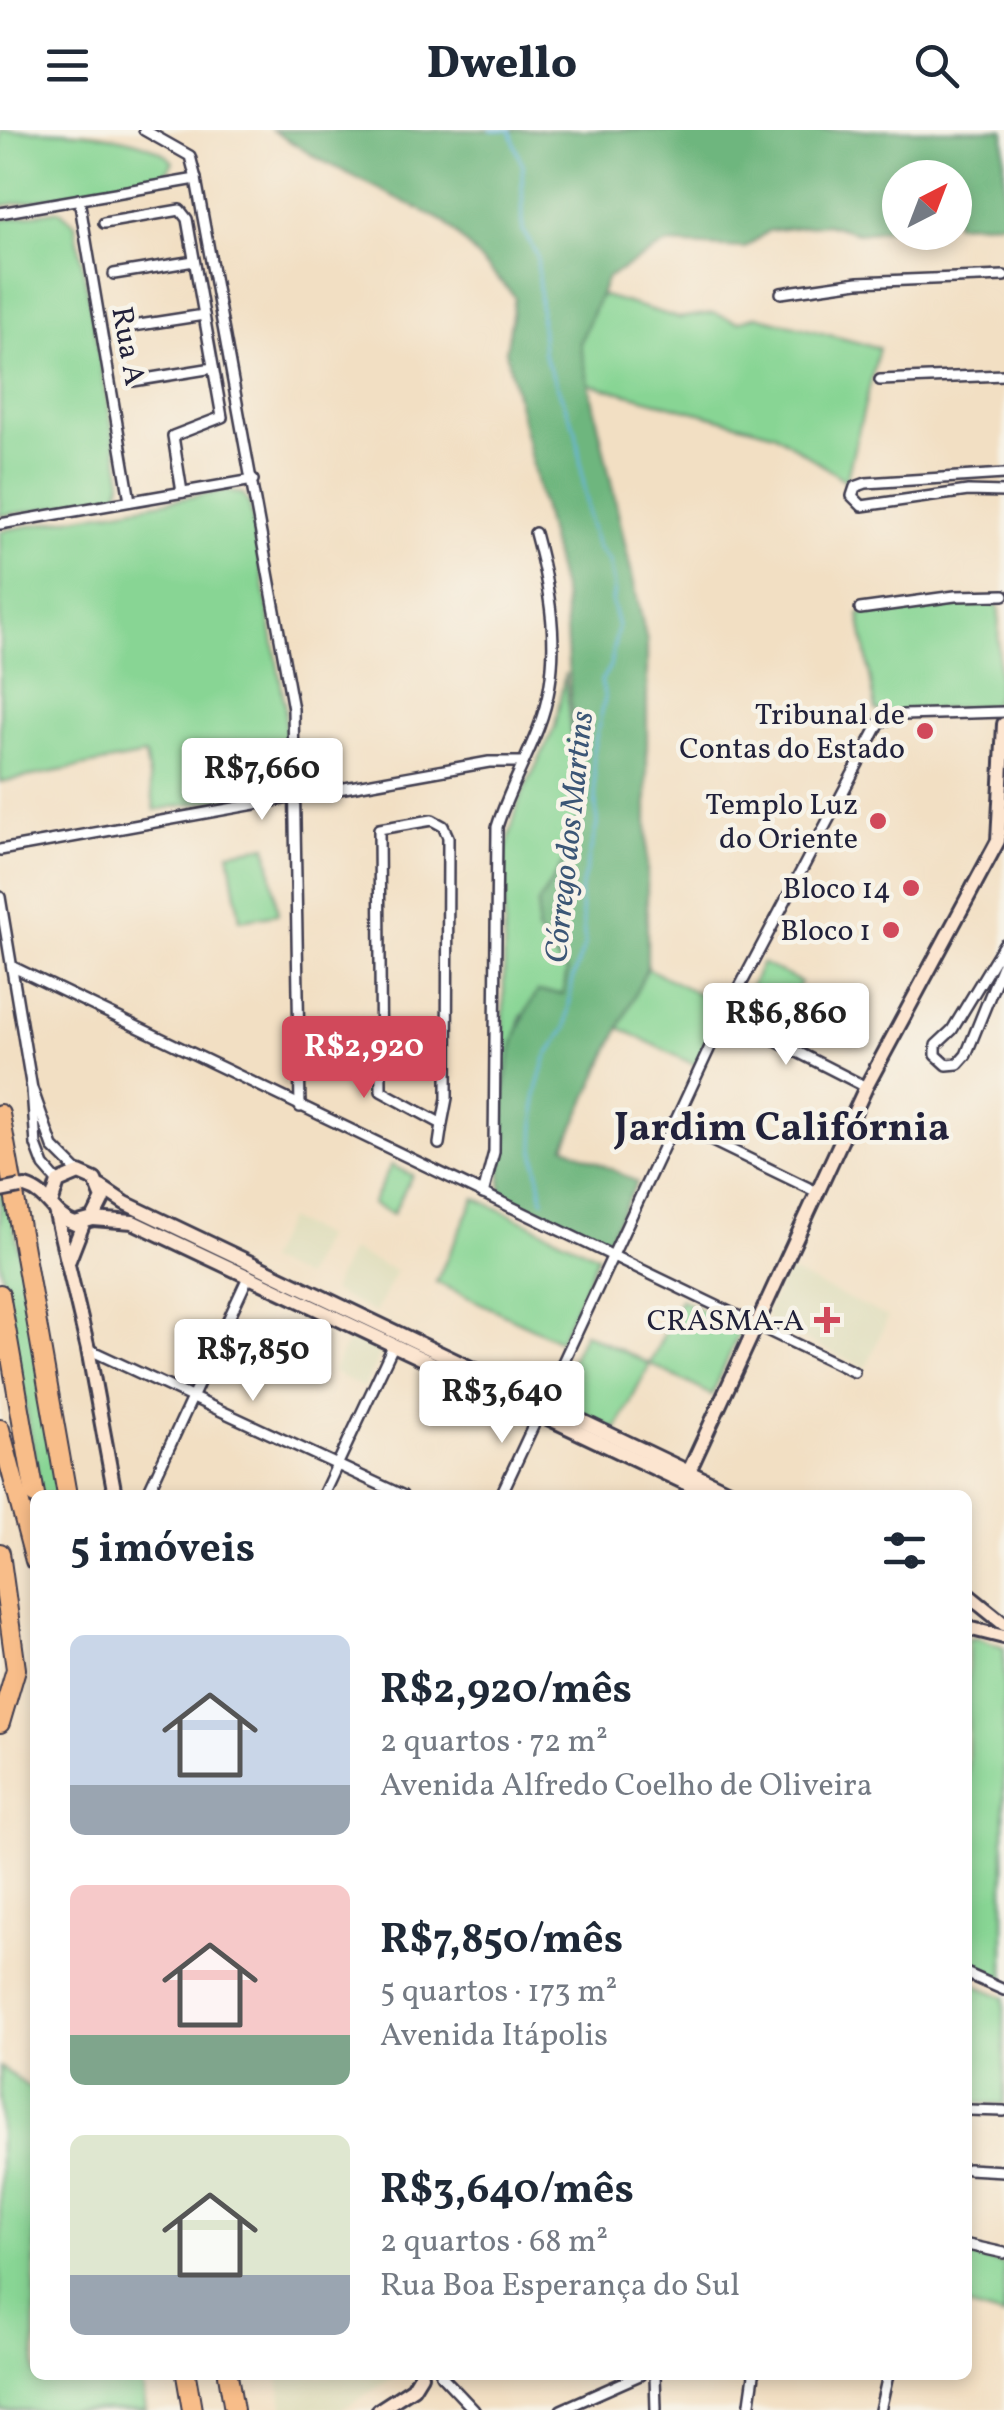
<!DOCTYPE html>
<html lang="pt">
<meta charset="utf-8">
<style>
:root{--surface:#fff;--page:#f6f6f7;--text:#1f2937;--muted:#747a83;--accent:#d1495b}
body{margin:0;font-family:Vollkorn,serif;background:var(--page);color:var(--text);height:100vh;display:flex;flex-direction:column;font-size:38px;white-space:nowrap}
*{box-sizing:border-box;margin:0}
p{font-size:32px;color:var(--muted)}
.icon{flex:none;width:55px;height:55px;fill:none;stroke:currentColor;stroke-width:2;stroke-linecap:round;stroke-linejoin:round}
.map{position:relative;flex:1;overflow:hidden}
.sheet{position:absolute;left:30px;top:1360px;width:942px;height:890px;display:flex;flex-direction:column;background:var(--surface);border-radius:15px;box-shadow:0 5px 15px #0003}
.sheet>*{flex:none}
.needle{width:65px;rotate:42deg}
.controls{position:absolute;left:882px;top:30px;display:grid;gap:20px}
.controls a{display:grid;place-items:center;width:90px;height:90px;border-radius:50%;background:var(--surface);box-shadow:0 5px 15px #0003;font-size:50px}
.price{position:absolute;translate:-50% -85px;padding:0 22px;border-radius:10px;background:#fff;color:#222;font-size:32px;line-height:65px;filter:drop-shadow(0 2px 5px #0008)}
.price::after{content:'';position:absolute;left:50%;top:60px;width:30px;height:22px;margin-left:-15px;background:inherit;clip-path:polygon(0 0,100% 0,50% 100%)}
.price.on{background:var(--accent);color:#fff}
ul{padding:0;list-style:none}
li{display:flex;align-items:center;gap:30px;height:250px;padding:0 40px}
li span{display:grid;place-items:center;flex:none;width:280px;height:200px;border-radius:15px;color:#555}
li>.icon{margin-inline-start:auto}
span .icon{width:120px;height:120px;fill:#fffc;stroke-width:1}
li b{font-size:42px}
h2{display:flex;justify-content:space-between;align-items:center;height:120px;padding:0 40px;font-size:42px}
header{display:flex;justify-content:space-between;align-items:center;height:130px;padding:0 40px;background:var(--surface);font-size:45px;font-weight:800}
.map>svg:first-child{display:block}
</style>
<header><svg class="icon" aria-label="menu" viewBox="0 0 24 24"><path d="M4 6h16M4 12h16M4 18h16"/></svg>Dwello<svg class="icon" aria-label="search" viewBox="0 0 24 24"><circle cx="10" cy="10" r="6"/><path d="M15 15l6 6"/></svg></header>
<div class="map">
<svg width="1004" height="2280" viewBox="0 0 1004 2280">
<rect width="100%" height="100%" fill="#f7f3e8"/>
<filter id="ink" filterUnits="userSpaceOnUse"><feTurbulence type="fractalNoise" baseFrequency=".01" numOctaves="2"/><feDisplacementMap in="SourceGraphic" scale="20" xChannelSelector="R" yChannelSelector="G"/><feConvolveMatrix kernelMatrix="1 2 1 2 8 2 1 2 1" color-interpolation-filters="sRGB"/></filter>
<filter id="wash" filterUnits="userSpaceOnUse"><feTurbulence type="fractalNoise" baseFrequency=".0048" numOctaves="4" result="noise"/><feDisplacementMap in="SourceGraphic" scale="40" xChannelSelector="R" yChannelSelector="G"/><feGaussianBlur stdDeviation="2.25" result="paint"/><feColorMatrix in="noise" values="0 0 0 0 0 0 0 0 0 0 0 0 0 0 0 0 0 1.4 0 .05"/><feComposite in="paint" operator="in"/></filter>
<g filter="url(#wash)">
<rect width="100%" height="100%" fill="#f2dfc3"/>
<!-- built -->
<g fill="#dfddbb">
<polygon points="287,1089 324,1107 304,1148 266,1131"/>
<polygon points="350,1120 396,1141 375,1183 331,1161"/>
<polygon points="786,1140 888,1187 866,1238 770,1194 766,1183"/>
<polygon points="352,1202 373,1212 380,1225 364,1258 332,1242"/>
<polygon points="278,2245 397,2245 341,2280 284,2280"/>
</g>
<!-- green -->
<g fill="#88d594" stroke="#557c68" stroke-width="2.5">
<path d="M0,0c47,0 148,0 173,32l-11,17 -162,27z"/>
<polygon points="59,80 75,94 122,350 118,363 110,368 0,386 0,90"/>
<polygon points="600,165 679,188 713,183 738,192 757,186 879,218 846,351 774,303 586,253 580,213"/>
<polygon points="225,361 243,364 250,376 285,577 286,658 155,680 145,625 0,652 0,401"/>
<polygon points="989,471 999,478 998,563 993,575 885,584 876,580 859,484"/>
<polygon points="565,543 579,707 538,774 553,825 567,842 563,864 521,886 503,964 505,724 519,671 555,597"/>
<polygon points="267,716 278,784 240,790 229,722"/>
<polygon points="762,833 801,852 776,904 737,885"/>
<polygon points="647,838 723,876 695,935 618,897"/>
<polygon points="0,1015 62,1365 41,1365 0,1132"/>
<polygon points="391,1035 412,1045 393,1084 372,1074"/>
<polygon points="475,1068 598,1126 560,1211 436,1152"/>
<polygon points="680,1169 740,1200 712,1265 650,1234 616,1300 553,1268 584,1203 650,1234"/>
<polygon points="978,1508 1004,1518 1004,1854 968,1838 968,1509"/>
<polygon points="968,1852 1004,1867 1004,1974 968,1973"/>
<polygon points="0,1937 35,1962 35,2245 141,2245 146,2280 0,2280"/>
<polygon points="968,2126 1004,2134 1004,2187 968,2177"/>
</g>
<!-- forest -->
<path fill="#6eb67e" stroke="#486c5c" stroke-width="2.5" d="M272,0h732v92l-49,2v-46h-55v50l-42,5 -32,-9 -58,7 -23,17 -78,-4 -60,34 -27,65 67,299v326l-82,178 72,36 -31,61 -105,-49c1,-68 -3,-144 37,-203l25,3 4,-22 -30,-41 1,-27 41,-68 -15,-237 -58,-248 9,-54 -70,-75 -130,-65z"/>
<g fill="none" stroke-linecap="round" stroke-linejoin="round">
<!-- stream -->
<g stroke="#69b6e3" stroke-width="2.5">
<polyline points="491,0 510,0"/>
<polyline points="510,0 522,35 523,101 537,125 543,223 576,301 589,391 597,417 609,431 614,457 612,473 618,497 610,536 601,551 605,568 593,620 597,695 580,763 585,814 573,847 566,898 546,928 536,964 534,1019 543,1070"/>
</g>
</g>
</g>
<g filter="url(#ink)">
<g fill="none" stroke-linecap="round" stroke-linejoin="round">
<defs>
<g id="street">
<polyline points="144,0 190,26 196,49 293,579 300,977"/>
<polyline points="79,69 130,371"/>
<polyline points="0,83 196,49"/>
<polyline points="104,93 180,80 187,89 222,287 173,306 182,362"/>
<polyline points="114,144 194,131"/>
<polyline points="781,163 858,152 1004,146"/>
<polyline points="120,198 204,185"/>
<polyline points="880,250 1004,245"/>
<polyline points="133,251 213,238"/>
<polyline points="1004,344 866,353 855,357 852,366 862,376 968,361 1004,362"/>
<polyline points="0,394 253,350"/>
<polyline points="860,479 955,466 1004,465"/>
<polygon points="432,690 443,696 448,707 447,968 442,994 381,961 379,699"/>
<polyline points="0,720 489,632 522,632"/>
<polyline points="0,767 32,959 36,1015 44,1036 58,1052"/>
<polyline points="1004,814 952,900 936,915 936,925 947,935 958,934 966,925 1004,831"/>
<polyline points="13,837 854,1242"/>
<polyline points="725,885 866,957"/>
<polyline points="33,961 53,1017 79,1043"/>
<polyline points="673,992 815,1061"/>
<polyline points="439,1014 442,994"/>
<path d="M483,1064l11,-42 3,-325c11,-36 29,-66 42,-101 24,-63 13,-130 -4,-193"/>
<polyline points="88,1219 402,1365"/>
<polyline points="147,1365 249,1145"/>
<polyline points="323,1365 394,1214"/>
<polyline points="501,1365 725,885 880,592 903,585 1004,582"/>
<polyline points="968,1844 1004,1860"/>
<polyline points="968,1980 1004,1981"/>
<polyline points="968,2039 1004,2041"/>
<polyline points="968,2115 1004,2123"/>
<polyline points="441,2245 474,2280"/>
<polyline points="655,2245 656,2280"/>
<polyline points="561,2280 640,2245"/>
<polyline points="749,2280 754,2245"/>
<polyline points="880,2280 888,2245"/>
</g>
<g id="secondary">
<path d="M25,1057c25,7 27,29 50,37l18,-5 10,-20 -8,-19 -16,-7 -21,9 -6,19"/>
<polyline points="101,1057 125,1073 737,1365"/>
<polyline points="55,1080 88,1219 115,1365"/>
<polyline points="93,1089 133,1092 711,1365"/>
<polyline points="69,1130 83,1094"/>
<polyline points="684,1352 866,957 998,711 1004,594"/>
<polyline points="968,1465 1004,1494"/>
<polyline points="968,1498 1004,1507"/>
<polyline points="379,2280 413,2258 421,2245"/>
</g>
<g id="highway">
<polyline points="0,984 67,1365"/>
<polyline points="0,1164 35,1365"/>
<polyline points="0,1299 35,1431"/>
<polyline points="0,1423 16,1539 0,1593"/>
<polyline points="186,2245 192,2280"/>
<polyline points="228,2245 234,2280"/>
</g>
</defs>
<!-- street casing -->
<use href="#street" stroke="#413e4f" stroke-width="14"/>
<!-- secondary casing -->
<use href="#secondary" stroke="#413e4f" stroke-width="18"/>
<!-- highway casing -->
<use href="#highway" stroke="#413e4f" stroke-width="22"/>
<!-- street -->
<use href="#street" stroke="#fff" stroke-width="9"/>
<!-- secondary -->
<use href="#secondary" stroke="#fce5d0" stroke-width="12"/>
<!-- highway -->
<use href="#highway" stroke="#f8bd89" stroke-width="18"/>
<defs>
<polyline id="secondary-bridge" points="0,1061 20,1057"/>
</defs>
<!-- secondary-bridge casing -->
<use href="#secondary-bridge" stroke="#413e4f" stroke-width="18" stroke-linecap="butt"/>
<!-- secondary-bridge -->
<use href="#secondary-bridge" stroke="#fce5d0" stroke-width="12"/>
</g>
</g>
<!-- markers -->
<g fill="#d1495b" stroke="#f7f3e8" stroke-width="4">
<circle cx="925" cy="601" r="10"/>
<circle cx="878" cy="691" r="10"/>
<circle cx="911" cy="758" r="10"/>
<circle cx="891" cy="800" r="10"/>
<path d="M822 1175h10v10h10v10h-10v10h-10v-10h-10v-10h10z"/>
</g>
<g text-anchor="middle" stroke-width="9" stroke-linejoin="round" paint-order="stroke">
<!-- street labels -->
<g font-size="30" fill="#22223b" stroke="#f7f3e8">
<text transform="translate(129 216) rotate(80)" y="10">Rua A</text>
</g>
<!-- poi labels -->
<g font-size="30" fill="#22223b" stroke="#f7f3e8" text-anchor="end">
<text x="905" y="594">Tribunal de<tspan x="905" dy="34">Contas do Estado</tspan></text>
<text x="858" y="684">Templo Luz<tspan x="858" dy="34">do Oriente</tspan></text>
<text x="891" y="768">Bloco 14</text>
<text x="871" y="810">Bloco 1</text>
<text x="804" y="1200">CRASMA-A</text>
</g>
<!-- water labels -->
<g font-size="32" font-style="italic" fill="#3b5676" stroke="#f7f3e8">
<text transform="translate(568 707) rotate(-84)" y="11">Córrego dos Martins</text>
</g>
<!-- district labels -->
<g font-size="40" font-weight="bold" fill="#22223b" stroke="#f7f3e8">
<text x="782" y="1010">Jardim Califórnia</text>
</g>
</g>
</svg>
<div class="controls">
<a><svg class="needle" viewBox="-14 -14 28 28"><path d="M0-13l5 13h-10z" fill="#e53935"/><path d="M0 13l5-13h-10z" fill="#747a83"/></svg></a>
</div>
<b class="price" style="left:262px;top:693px">R$7,660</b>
<b class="price" style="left:786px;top:938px">R$6,860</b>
<b class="price on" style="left:364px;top:971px">R$2,920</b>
<b class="price" style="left:253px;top:1274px">R$7,850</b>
<b class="price" style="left:502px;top:1316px">R$3,640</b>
<section class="sheet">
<h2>5 imóveis<svg class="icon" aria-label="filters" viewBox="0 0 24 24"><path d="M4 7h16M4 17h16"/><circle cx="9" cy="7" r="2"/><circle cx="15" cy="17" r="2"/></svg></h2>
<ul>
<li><span style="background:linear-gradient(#c9d6e8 75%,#9aa5b1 0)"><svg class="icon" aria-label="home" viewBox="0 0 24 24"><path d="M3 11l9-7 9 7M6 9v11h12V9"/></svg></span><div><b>R$2,920/mês</b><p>2 quartos · 72 m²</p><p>Avenida Alfredo Coelho de Oliveira</p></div></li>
<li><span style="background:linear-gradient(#f6c9c9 75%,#7fa58c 0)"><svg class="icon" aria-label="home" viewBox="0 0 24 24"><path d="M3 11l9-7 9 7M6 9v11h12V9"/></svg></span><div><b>R$7,850/mês</b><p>5 quartos · 173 m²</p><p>Avenida Itápolis</p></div></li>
<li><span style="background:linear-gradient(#dfe7d0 70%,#9aa5b1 0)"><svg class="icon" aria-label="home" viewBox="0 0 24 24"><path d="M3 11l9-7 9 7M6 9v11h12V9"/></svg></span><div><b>R$3,640/mês</b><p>2 quartos · 68 m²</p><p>Rua Boa Esperança do Sul</p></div></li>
</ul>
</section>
</div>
